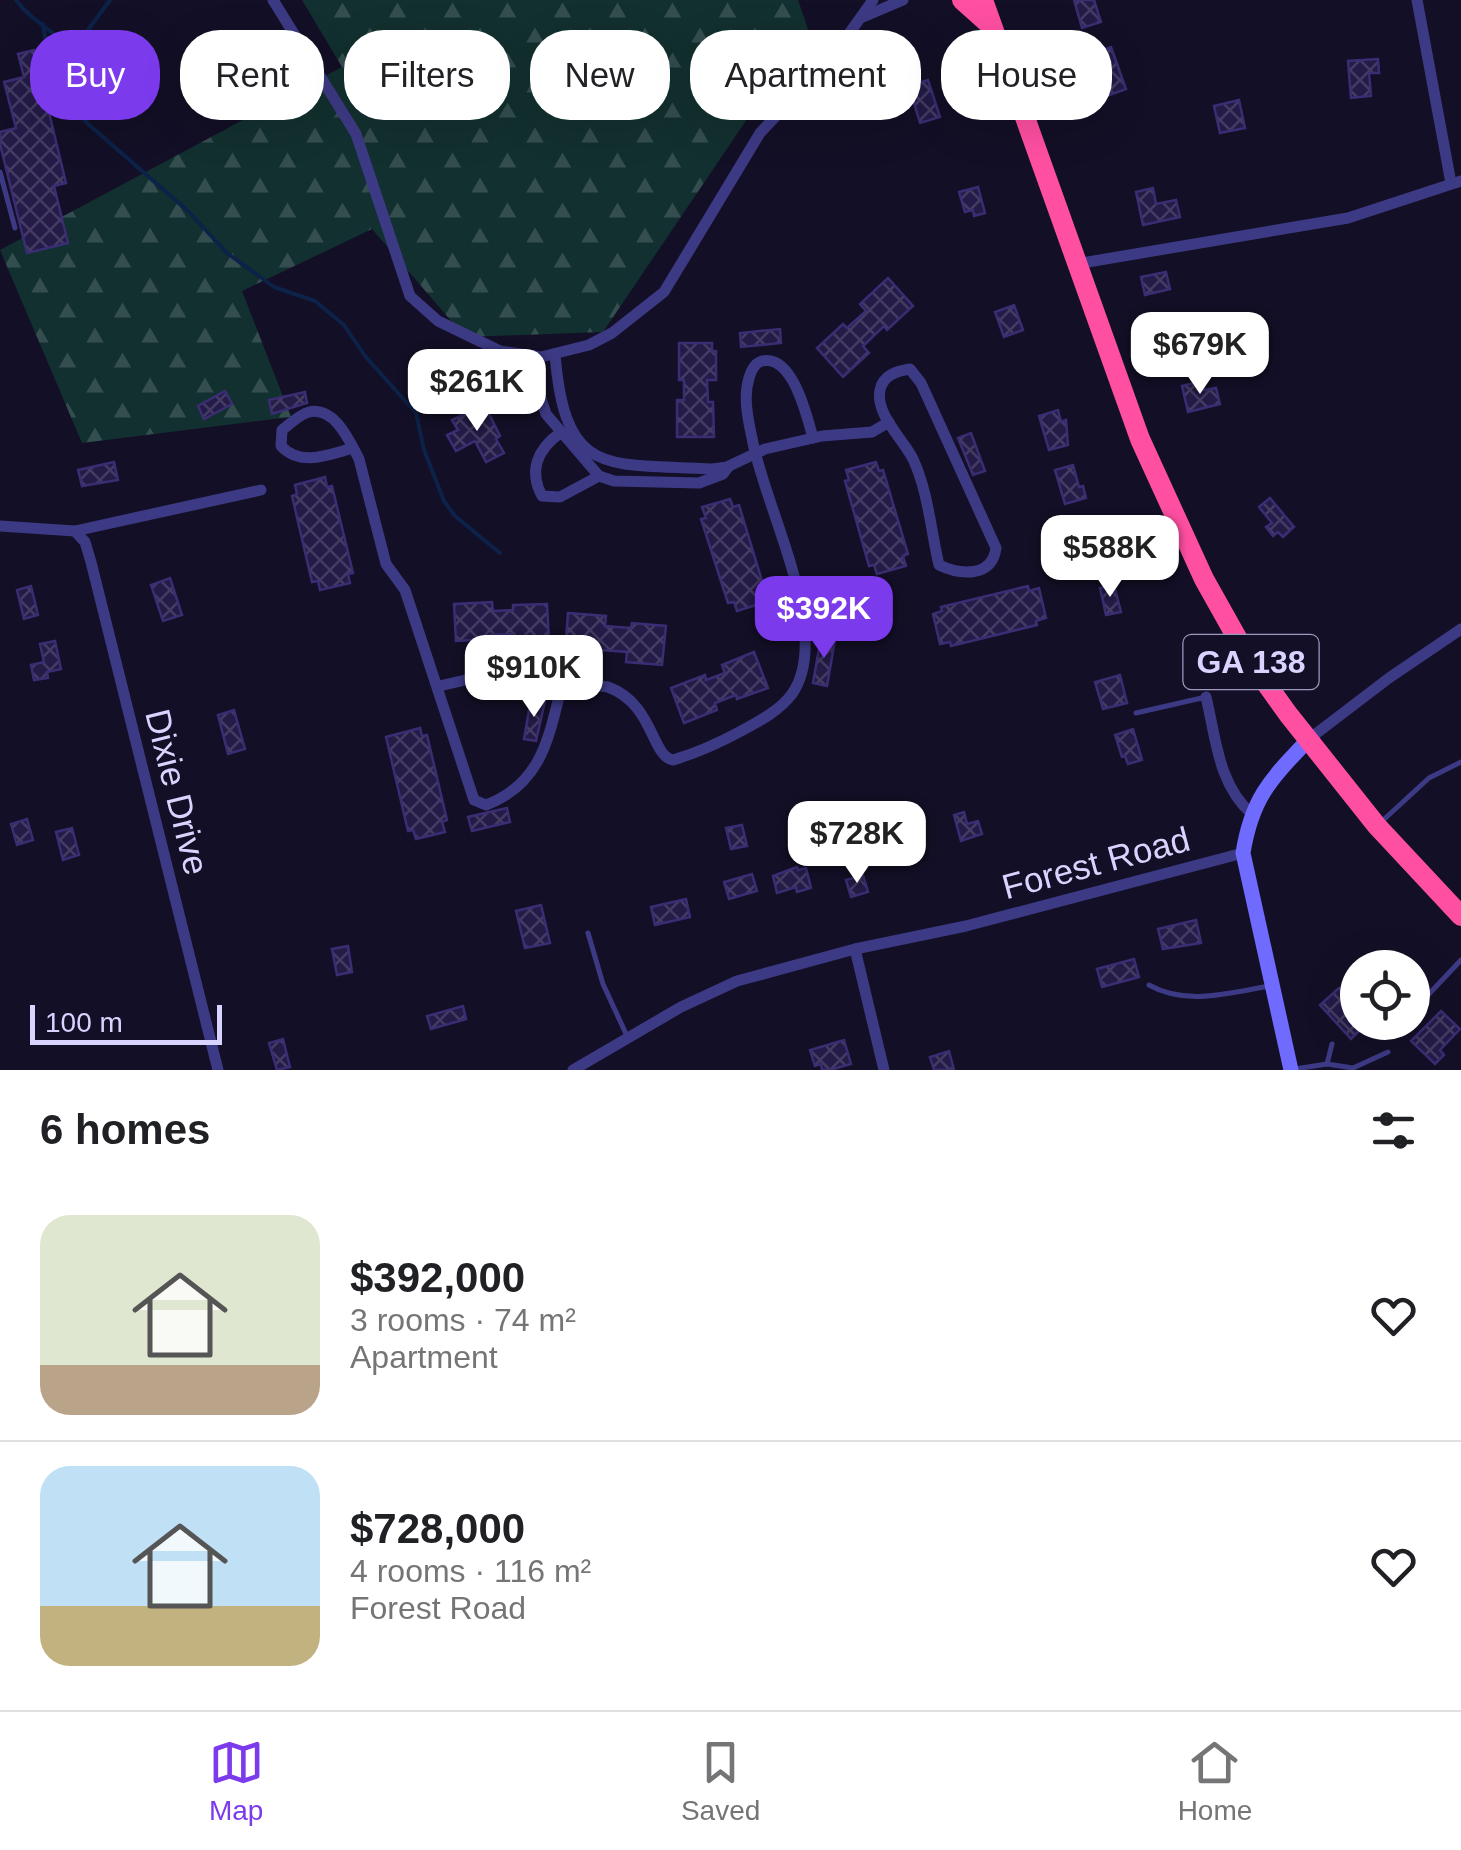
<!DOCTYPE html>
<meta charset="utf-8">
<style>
:root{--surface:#fff;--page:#f6f6f6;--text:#202124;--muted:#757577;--line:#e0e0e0;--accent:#7c3aed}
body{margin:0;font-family:Helvetica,sans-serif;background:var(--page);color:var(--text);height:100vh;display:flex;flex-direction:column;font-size:38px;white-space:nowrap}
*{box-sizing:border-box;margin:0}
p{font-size:32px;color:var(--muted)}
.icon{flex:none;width:55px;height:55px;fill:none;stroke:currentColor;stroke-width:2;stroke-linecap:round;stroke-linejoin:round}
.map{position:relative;height:1070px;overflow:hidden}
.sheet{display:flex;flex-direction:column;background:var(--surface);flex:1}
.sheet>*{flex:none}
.guide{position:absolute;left:30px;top:30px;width:1402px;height:90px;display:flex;gap:20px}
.tools{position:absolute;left:1340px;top:950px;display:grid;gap:20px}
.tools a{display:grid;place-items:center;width:90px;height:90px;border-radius:50%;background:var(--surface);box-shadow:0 10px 40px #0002;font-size:50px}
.scale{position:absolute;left:30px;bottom:25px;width:192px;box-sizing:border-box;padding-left:10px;border:5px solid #d9d4ff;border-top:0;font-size:28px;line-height:35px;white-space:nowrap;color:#d9d4ff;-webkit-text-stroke:8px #130f26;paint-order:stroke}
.price{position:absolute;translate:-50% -85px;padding:0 22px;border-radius:20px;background:#fff;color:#222;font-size:32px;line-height:65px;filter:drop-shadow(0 2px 5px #0008)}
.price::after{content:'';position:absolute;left:50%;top:60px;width:30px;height:22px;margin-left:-15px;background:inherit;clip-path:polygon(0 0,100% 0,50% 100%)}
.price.current{background:var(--accent);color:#fff}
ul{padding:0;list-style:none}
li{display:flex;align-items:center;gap:30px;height:250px;padding:0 40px}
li+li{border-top:2px solid var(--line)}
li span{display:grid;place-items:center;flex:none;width:280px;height:200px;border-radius:30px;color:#555}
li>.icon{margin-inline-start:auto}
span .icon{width:120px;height:120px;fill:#fffc;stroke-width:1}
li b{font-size:42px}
h2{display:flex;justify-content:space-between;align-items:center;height:120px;padding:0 40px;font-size:42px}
.pill{padding:0 35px;border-radius:40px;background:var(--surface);box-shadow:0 10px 40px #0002;font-size:35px;line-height:90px}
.pill.current{background:var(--accent);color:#fff}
.dock{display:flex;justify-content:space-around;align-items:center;height:140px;border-top:2px solid var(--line);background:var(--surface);font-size:28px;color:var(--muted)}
.dock a{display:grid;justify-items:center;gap:5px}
.dock .current{color:var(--accent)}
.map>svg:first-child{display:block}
</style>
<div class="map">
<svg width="1461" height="1070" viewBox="0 0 1461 1070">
<defs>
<pattern id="forest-firs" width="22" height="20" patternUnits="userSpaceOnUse" patternTransform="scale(2.5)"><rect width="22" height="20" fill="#12302f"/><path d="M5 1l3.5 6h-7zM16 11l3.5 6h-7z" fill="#344d4e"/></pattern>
<pattern id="building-cross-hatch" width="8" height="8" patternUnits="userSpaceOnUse" patternTransform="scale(2.5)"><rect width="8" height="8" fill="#241b47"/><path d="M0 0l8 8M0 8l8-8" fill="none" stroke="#433b63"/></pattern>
</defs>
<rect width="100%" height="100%" fill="#130f26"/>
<!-- forest -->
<polygon fill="url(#forest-firs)" points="302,0 798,0 808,29 603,332 465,337 372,229 242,291 291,417 82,443 0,250 342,67"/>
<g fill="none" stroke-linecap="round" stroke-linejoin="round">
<!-- stream -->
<g stroke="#0c2248" stroke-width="4">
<path d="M16,0c14,19 35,30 53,46l16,-12 25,-34"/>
<polyline points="43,24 50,72 87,123 188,211 227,253 274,287 315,301 344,325 365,356 416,413 424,450 444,501 455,516 500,553"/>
</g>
</g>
<!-- building -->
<g fill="url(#building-cross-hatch)" stroke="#3b2d73" stroke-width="2.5">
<polygon points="1074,0 1094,0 1101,22 1082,28"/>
<polygon points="1111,47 1126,89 1107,96 1092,54"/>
<polygon points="34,50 66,183 54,186 68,243 27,253 0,144 0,132 16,128 4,82 24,77 18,54"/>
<polygon points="1378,59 1379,73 1369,73 1371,96 1351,98 1348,61"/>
<polygon points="928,80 940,117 920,123 909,86"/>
<polygon points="1239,100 1245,128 1220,133 1214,106"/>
<polygon points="978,187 985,213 974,216 973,210 965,212 959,192"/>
<polygon points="1153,188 1156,204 1176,200 1180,217 1143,225 1136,192"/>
<polygon points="1166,272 1170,289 1145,295 1141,277"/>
<polygon points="888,278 913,306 887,330 884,326 863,346 869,353 843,377 817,348 843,324 847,328 866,311 860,304"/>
<polygon points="1014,305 1023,330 1004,337 995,312"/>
<polygon points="780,329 781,343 741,347 740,333"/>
<polygon points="679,343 712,343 712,351 716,351 716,380 707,380 708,402 713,402 714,437 677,437 677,400 684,400 684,380 679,380"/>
<polygon points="1202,381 1204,390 1216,388 1220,404 1188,412 1182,386"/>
<polygon points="225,391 232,404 204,419 198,406"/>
<polygon points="305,392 307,403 272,414 269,400"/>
<polygon points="477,408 480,414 487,410 500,436 496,439 504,453 486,462 475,441 456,451 447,435 458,430 452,420"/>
<polygon points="1058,410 1061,422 1066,420 1068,445 1049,450 1039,416"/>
<polygon points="971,433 985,471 973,475 958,438"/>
<polygon points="114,462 118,480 82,486 78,470"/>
<polygon points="876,462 879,471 883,470 908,554 903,556 906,566 877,574 874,565 869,566 845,481 849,480 846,470"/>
<polygon points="1073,465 1079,487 1083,486 1086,498 1065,504 1055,470"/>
<polygon points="325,477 327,487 332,486 353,573 348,574 350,583 320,590 318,581 312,582 292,496 297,494 295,485"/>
<polygon points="1270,498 1294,527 1283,537 1278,532 1273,536 1266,527 1272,523 1259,507"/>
<polygon points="730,499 733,507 739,505 765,591 763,592 766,602 737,611 734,602 728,603 701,519 706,518 702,507"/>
<polygon points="170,578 182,615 163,621 151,585"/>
<polygon points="1114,585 1121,612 1106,615 1100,588"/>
<polygon points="31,586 38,615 24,619 17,590"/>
<polygon points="1028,586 1029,591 1039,588 1046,618 1036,621 1037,625 951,646 950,642 940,644 933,614 942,611 941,607"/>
<polygon points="492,602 493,611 513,610 513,605 547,604 549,641 512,643 511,634 490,635 491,639 456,641 454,604"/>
<polygon points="568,613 606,616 605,626 631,628 632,623 666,626 662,665 626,662 627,652 601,650 600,655 565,652"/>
<polygon points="821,637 835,640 827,686 813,683"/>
<polygon points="55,641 61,669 47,672 48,678 34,680 31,665 44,662 40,644"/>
<polygon points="754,652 768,688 737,699 736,695 715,703 717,710 684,723 671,688 705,675 706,680 725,673 722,665"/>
<polygon points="1120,675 1127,703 1103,709 1095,682"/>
<polygon points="531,699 545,701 536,741 524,739"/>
<polygon points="234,710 245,749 228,754 218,715"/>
<polygon points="420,728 422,736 427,735 447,820 442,822 445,832 416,839 413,830 408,831 386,737"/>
<polygon points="1133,729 1142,760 1128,764 1125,756 1122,757 1115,735"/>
<polygon points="507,808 510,822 472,831 468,817"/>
<polygon points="964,812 967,824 978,821 982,834 961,841 954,815"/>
<polygon points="27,819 33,840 17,845 11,824"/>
<polygon points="742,825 747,846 731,849 726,828"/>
<polygon points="72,828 79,855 63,860 56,832"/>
<polygon points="797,867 798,870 806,868 811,888 797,892 796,887 777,893 773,876"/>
<polygon points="752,874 757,891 729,899 724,882"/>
<polygon points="863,875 868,892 851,897 846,880"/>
<polygon points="686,899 690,917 655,925 651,907"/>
<polygon points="541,905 550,943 525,948 516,911"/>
<polygon points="1196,920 1201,943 1163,949 1158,929"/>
<polygon points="348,946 352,972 337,975 332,949"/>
<polygon points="1134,959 1139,977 1102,987 1097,969"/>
<polygon points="1339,988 1351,1002 1358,996 1358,1022 1368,1022 1351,1039 1320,1005"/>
<polygon points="463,1006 466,1019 431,1029 427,1016"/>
<polygon points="1441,1011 1460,1029 1440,1050 1444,1055 1435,1064 1411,1041"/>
<polygon points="283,1039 290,1067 277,1070 269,1043"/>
<polygon points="844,1040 851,1064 830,1070 822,1070 821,1064 815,1066 810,1050"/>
<polygon points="949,1051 954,1070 934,1070 930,1057"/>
</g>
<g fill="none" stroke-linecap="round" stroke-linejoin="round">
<!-- lane -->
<g stroke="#3d3a85" stroke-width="5">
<polyline points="0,172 15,228"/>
<polyline points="1136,713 1206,697"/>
<polyline points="1380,823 1429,778 1461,762"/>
<polyline points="588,933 603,984 627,1036"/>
<path d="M1149,985c37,21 81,8 120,1"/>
<polyline points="1412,1012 1461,960"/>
<polyline points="1399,1027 1402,1022"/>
<polyline points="1327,1064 1332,1044"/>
<polyline points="1295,1069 1327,1064 1353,1068 1388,1052"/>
</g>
<!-- street -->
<g stroke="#3d3a85" stroke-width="11">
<polyline points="273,0 356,134 410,296 438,321 500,351 541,357 589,345 612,333 664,292 760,133 836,52 873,0"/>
<polyline points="1417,0 1451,183"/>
<polyline points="863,17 903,0"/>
<polyline points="1076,264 1348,218 1461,181"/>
<path d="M555,354c10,125 52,109 157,115l16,-2"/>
<polyline points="534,356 534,377 546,414 599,476 614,481 699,483 723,474 729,466 765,449 822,436 872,432 889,422"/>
<path d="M910,369l11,14 75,165c-4,30 -36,27 -57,17 -8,-34 -11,-74 -26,-106 -10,-20 -38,-45 -33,-69 3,-15 17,-19 30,-21z"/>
<path d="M560,433c-22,16 -32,37 -18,63l18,1 39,-21"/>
<path d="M353,448c-25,7 -52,19 -72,-2l1,-16c8,-6 18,-16 27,-18 26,-6 41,30 50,47l27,105 19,26 69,210 12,5c58,-22 63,-71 77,-124"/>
<polyline points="0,526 75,531 261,490"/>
<polyline points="75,531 85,542 91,562 218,1070"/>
<path d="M439,686l62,-14 107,15c46,17 43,69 65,73 24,-7 48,-18 70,-30 17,-9 37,-20 49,-36 42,-60 -28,-187 -40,-256 -4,-19 -9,-41 -3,-60 2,-7 5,-15 13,-17 31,-7 45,56 51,77"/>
<path d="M1206,697c10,41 12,88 46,117"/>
<polyline points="1309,739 1389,678 1461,629"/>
<polyline points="855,949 884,1070"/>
<polyline points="573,1070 681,1007 737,981 855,949 966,926 1243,853"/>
</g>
<!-- secondary -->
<path stroke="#6f6bff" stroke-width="15" d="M1291,1070l-48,-217c9,-56 28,-74 66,-114"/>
<!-- highway -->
<g stroke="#ff4fa3" stroke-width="20">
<polyline points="962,0 990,25"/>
<polyline points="983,0 1140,439 1204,579 1250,661 1288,714 1377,826 1461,916"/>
</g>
</g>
<g text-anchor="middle" stroke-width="9" stroke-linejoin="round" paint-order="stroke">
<!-- shield labels -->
<rect fill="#130f26" stroke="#9e99be" stroke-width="2.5" x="1183.5" y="635" width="135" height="54" rx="8"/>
<g font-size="32" font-weight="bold" fill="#d9d4ff">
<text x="1251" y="673">GA 138</text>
</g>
<!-- street labels -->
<g font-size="35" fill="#d9d4ff" stroke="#130f26">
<text transform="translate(177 792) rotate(76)" y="12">Dixie Drive</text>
<text transform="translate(1096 863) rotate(-15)" y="12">Forest Road</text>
</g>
</g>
</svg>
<div class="tools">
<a><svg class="icon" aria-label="locate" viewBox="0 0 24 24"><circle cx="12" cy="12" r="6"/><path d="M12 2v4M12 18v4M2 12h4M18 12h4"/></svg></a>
</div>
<div class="scale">100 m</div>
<b class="price" style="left:1200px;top:397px">$679K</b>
<b class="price" style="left:477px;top:434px">$261K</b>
<b class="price" style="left:1110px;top:600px">$588K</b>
<b class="price current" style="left:824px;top:661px">$392K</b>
<b class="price" style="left:534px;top:720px">$910K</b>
<b class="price" style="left:857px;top:886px">$728K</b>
<div class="guide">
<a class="pill current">Buy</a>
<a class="pill">Rent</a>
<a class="pill">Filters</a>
<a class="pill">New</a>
<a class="pill">Apartment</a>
<a class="pill">House</a>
</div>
</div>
<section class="sheet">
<h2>6 homes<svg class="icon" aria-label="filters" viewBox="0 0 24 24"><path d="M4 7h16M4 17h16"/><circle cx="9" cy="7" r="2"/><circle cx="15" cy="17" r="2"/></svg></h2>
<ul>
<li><span style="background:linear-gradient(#dfe7d0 75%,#b9a48a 0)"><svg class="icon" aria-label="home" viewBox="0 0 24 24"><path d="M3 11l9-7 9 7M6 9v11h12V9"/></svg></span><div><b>$392,000</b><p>3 rooms · 74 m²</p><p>Apartment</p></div><svg class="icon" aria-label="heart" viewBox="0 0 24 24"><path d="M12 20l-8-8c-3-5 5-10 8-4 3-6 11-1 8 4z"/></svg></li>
<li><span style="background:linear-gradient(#bfe0f5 70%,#c2b280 0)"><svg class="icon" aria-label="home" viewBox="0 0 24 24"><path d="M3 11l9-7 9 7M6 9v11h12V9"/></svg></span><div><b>$728,000</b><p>4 rooms · 116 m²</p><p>Forest Road</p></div><svg class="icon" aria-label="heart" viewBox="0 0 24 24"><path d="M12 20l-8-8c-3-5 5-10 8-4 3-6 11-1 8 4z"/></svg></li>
</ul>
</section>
<nav class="dock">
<a class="current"><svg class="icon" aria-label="map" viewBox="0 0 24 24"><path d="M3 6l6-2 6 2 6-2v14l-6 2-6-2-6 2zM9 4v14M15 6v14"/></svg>Map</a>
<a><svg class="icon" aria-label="saved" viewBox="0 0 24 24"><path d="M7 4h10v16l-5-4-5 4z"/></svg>Saved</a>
<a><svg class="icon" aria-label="home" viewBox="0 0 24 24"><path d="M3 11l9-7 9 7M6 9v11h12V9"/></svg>Home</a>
</nav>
